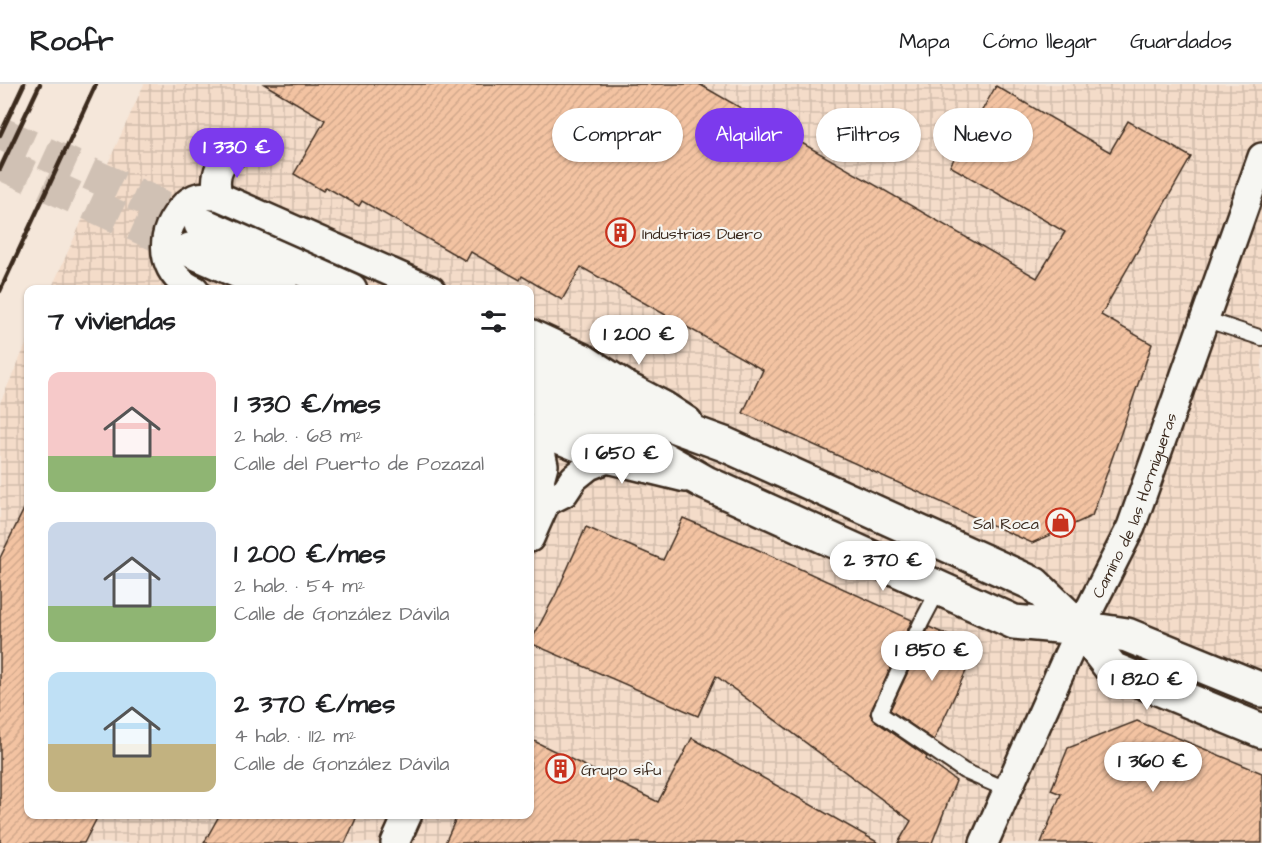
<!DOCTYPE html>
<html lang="es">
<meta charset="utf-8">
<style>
:root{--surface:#fff;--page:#f6f6f6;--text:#202124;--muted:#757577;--line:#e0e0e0;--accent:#7c3aed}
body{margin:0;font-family:"Architects Daughter",sans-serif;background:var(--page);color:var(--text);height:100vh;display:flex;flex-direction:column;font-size:22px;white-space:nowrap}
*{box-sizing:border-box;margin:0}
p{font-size:20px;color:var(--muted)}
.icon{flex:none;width:33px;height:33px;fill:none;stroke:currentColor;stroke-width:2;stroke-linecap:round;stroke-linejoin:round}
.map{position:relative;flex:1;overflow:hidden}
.sheet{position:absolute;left:24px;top:201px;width:510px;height:534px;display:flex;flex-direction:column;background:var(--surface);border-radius:12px;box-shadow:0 2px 4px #0004}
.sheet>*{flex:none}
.hud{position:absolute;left:552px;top:24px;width:570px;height:54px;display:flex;gap:12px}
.price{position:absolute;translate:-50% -51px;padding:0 14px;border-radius:21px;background:#fff;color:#222;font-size:20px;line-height:39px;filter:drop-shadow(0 2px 3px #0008)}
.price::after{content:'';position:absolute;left:50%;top:36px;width:18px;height:14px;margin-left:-9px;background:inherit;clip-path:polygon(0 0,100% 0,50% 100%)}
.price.selected{background:var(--accent);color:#fff}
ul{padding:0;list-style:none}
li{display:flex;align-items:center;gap:18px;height:150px;padding:0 24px}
li span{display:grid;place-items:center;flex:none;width:168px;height:120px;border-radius:12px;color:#555}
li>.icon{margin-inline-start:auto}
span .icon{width:72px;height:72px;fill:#fffc;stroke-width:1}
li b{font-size:26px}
h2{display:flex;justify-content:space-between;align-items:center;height:72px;padding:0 24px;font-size:26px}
.pill{padding:0 21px;border-radius:27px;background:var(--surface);box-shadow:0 2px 4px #0004;font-size:21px;line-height:54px}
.pill.selected{background:var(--accent);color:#fff}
header{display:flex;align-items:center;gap:36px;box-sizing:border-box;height:84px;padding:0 30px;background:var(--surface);border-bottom:2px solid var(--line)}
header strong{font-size:28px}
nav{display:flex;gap:33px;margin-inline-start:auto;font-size:21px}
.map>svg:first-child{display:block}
</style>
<header>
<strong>Roofr</strong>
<nav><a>Mapa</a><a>Cómo llegar</a><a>Guardados</a></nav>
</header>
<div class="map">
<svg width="1262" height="759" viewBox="0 0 1262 759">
<defs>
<pattern id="industrial-grid" width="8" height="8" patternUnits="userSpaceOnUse" patternTransform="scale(1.5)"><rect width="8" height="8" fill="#f4dcc9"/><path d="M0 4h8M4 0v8" fill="none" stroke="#d2bdac"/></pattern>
<pattern id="building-hatch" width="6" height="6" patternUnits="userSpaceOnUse" patternTransform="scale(1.5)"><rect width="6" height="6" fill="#f3c3a2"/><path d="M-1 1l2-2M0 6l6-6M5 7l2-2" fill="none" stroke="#d1a88b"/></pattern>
</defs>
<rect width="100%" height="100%" fill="#f5e7da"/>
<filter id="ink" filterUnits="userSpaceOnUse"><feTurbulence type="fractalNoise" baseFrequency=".0167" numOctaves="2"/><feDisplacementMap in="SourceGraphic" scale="12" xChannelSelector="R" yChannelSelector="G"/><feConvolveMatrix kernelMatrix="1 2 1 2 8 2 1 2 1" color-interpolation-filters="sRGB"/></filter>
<g filter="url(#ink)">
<!-- industrial -->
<polygon fill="url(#industrial-grid)" points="144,0 1262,0 1262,759 0,759 0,319 28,256 28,730 530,730 530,206 51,205"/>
<!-- building -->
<g fill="url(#building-hatch)" stroke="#3b2a1e" stroke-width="1.5">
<polygon points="264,0 699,0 1037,194 1065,148 950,82 996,2 1110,68 1128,37 1191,73 1101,231 1152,260 1092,432 1032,459 743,329 763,286 581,183 562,216 522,192 520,196 471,168 466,177 362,117 359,122 326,103 323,107 294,90 325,36"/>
<polygon points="28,417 28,730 99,730 84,759 0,759 0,474"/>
<polygon points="683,434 752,463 912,536 870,630 874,636 927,673 926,675 956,697 932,759 898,759 911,737 716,592 698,632 530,559 556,510 586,443 663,476"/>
<polygon points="929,543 968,560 973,572 934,656 890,626"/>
<polygon points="1137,637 1262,689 1262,759 1041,759 1061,710 1051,706 1068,664"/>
<polygon points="692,654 879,759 445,759 458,730 530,730 530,655 658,718"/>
<polygon points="220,730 358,730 345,759 204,759"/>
</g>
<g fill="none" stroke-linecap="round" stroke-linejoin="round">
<!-- secondary-tunnel -->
<g stroke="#d0c1b4" stroke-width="33" stroke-dasharray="33 16" stroke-linecap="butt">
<polyline points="0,49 201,140"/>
<polyline points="0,79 190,166"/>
</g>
<defs>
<g id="lane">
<polyline points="1204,235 1262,254"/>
<polyline points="939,505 921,539 879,629 964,687 1008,706"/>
</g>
<g id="street">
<path d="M218,112c-6,-27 5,-40 29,-49"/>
<path d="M195,206c-30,-13 -38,-47 -20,-73 5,-8 11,-15 20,-19 7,-3 15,-2 23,-2l213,94"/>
<polyline points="530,249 584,274 629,303 665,322 688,337"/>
<polyline points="530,344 607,375"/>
<polyline points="546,418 564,409 574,394 589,382 607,375 685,394"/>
<polyline points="530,454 546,418 540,396 544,381 540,363 530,345"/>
<polyline points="395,759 408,730"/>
<path id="s1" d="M984,759l96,-215 51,-101 131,-370"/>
</g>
<g id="secondary">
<polyline points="201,140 350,206"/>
<polyline points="190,166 281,206"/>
<polyline points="530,281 636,328 724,360 1034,500 1080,544 1112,585 1262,647"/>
<polyline points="530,312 639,361 706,399 1014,538 1080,544 1127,551 1262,606"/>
</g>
</defs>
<!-- lane casing -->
<use href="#lane" stroke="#3b2a1e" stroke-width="18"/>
<!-- street casing -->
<use href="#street" stroke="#3b2a1e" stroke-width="32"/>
<!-- secondary casing -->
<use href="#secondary" stroke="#3b2a1e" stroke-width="38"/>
<!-- lane -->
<use href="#lane" stroke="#f6f6f2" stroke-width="14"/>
<!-- street -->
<use href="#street" stroke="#f6f6f2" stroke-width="27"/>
<!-- secondary -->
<use href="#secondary" stroke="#f6f6f2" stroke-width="33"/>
<!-- rail -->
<g stroke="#3b2a1e" stroke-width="4.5">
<polyline points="0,51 24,0"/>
<polyline points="0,85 40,0"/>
<polyline points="0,207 96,0"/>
</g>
</g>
</g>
<!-- icons -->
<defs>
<symbol id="building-ring" viewBox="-11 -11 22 22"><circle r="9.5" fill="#f6f6f2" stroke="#c8321e" stroke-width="1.5"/><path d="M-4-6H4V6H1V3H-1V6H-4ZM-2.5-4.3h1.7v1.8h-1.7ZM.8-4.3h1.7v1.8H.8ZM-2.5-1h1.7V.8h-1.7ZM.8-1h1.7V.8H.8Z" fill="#c8321e"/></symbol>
<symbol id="shop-ring" viewBox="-11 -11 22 22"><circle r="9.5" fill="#f6f6f2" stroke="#c8321e" stroke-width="1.5"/><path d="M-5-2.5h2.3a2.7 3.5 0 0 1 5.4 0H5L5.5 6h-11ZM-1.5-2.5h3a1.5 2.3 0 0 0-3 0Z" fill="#c8321e"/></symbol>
</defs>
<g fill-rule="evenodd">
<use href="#building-ring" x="604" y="132" width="33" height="33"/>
<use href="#shop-ring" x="1044" y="422" width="33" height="33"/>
<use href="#building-ring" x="544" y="668" width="33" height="33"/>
</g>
<g text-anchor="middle" stroke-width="4.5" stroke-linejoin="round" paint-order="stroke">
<!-- poi labels -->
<g font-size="16" fill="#3b2a1e" stroke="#f6f6f2" text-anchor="start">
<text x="642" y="155">Industrias Duero</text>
<text x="1039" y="445" text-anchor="end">Sal Roca</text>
<text x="581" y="691">Grupo sifu</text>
</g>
<!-- street labels -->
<g font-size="16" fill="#3b2a1e" stroke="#f6f6f2">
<text dy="6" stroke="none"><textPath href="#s1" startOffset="370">Camino de las Hormigueras</textPath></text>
</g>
</g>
</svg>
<b class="price selected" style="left:237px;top:95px">1 330 €</b>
<b class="price" style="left:639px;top:282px">1 200 €</b>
<b class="price" style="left:622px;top:401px">1 650 €</b>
<b class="price" style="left:883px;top:508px">2 370 €</b>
<b class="price" style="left:932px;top:598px">1 850 €</b>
<b class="price" style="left:1147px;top:627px">1 820 €</b>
<b class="price" style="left:1153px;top:709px">1 360 €</b>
<div class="hud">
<a class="pill">Comprar</a>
<a class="pill selected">Alquilar</a>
<a class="pill">Filtros</a>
<a class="pill">Nuevo</a>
</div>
<section class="sheet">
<h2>7 viviendas<svg class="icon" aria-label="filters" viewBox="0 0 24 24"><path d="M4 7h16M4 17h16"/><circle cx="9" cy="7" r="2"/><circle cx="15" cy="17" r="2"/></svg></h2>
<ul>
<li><span style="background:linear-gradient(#f6c9c9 70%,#8fb573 0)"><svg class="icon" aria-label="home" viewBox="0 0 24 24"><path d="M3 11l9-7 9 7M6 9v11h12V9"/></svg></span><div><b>1 330 €/mes</b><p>2 hab. · 68 m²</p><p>Calle del Puerto de Pozazal</p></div></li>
<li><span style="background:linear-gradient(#c9d6e8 70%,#8fb573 0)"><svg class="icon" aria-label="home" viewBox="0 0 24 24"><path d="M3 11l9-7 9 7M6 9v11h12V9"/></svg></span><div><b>1 200 €/mes</b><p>2 hab. · 54 m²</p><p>Calle de González Dávila</p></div></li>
<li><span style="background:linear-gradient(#bfe0f5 60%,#c2b280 0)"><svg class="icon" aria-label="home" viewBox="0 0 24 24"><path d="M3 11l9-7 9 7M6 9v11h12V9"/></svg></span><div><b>2 370 €/mes</b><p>4 hab. · 112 m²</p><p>Calle de González Dávila</p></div></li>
</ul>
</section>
</div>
